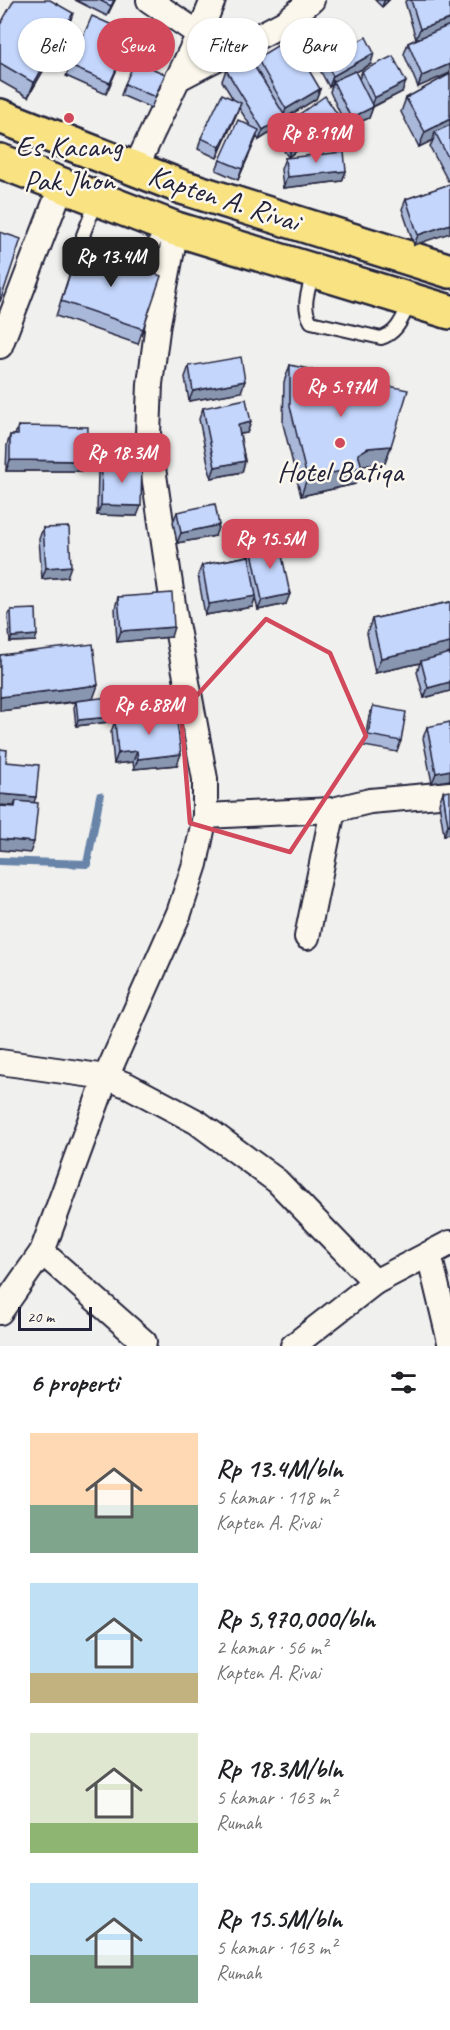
<!DOCTYPE html>
<html lang="id">
<meta charset="utf-8">
<style>
:root{--surface:#fff;--page:#f6f6f6;--text:#202124;--muted:#757577;--accent:#d1495b}
body{margin:0;font-family:Caveat,sans-serif;background:var(--page);color:var(--text);height:100vh;display:flex;flex-direction:column;font-size:22px;white-space:nowrap}
*{box-sizing:border-box;margin:0}
p{font-size:20px;color:var(--muted)}
.icon{flex:none;width:33px;height:33px;fill:none;stroke:currentColor;stroke-width:2;stroke-linecap:round;stroke-linejoin:round}
.map{position:relative;height:1346px;overflow:hidden}
.panel{display:flex;flex-direction:column;background:var(--surface);flex:1}
.panel>*{flex:none}
.banner{position:absolute;left:18px;top:18px;width:414px;height:54px;display:flex;gap:12px}
.scale{position:absolute;left:18px;bottom:15px;width:74px;box-sizing:border-box;padding-left:6px;border:3px solid #22223b;border-top:0;font-size:16px;line-height:21px;white-space:nowrap;color:#22223b;-webkit-text-stroke:4px #fbf7ec;paint-order:stroke}
.price{position:absolute;translate:-50% -51px;padding:0 14px;border-radius:12px;background:var(--accent);color:#fff;font-size:20px;line-height:39px;filter:drop-shadow(0 2px 3px #0008)}
.price::after{content:'';position:absolute;left:50%;top:36px;width:18px;height:14px;margin-left:-9px;background:inherit;clip-path:polygon(0 0,100% 0,50% 100%)}
.price.on{background:#222;color:#fff}
ul{padding:0;list-style:none}
li{display:flex;align-items:center;gap:18px;height:150px;padding:0 30px}
li span{display:grid;place-items:center;flex:none;width:168px;height:120px;border-radius:0px;color:#555}
li>.icon{margin-inline-start:auto}
span .icon{width:72px;height:72px;fill:#fffc;stroke-width:1}
li b{font-size:26px}
h2{display:flex;justify-content:space-between;align-items:center;height:72px;padding:0 30px;font-size:26px}
.chip{padding:0 21px;border-radius:27px;background:var(--surface);box-shadow:0 2px 4px #0004;font-size:21px;line-height:54px}
.chip.on{background:var(--accent);color:#fff}
.map>svg:first-child{display:block}
</style>
<div class="map">
<svg width="450" height="1346" viewBox="0 0 450 1346">
<rect width="100%" height="100%" fill="#f0f0ef"/>
<filter id="ink" filterUnits="userSpaceOnUse"><feTurbulence type="fractalNoise" baseFrequency=".0167" numOctaves="2"/><feDisplacementMap in="SourceGraphic" scale="12" xChannelSelector="R" yChannelSelector="G"/><feConvolveMatrix kernelMatrix="1 2 1 2 8 2 1 2 1" color-interpolation-filters="sRGB"/></filter>
<g filter="url(#ink)">
<g fill="none" stroke-linecap="round" stroke-linejoin="round">
<!-- stream -->
<polyline stroke="#6884a8" stroke-width="8" points="0,861 87,864 100,796"/>
<defs>
<g id="service">
<polyline points="97,200 83,235 86,243 138,260 146,258 163,227"/>
<path d="M313,273c-4,17 -12,32 -2,49l70,16c17,-5 21,-20 29,-35"/>
</g>
<g id="minor">
<polyline points="199,34 213,0"/>
<polyline points="177,79 284,23 312,0"/>
<polyline points="135,169 199,34 149,0"/>
<polyline points="0,346 61,187"/>
<polyline points="205,816 333,810 370,801 450,794"/>
<polyline points="307,937 333,810"/>
<polyline points="0,1062 106,1077 129,1086 197,1122 277,1181 375,1282 450,1243"/>
<polyline points="42,1252 144,1342"/>
<polyline points="429,1254 450,1342"/>
<polyline points="0,1312 42,1252 106,1077 179,913 195,864 205,816 205,779 175,618 148,434 150,384 158,323 176,229"/>
<polyline points="293,1346 375,1282"/>
</g>
<g id="primary">
<polyline points="0,116 182,187 450,271"/>
<polyline points="0,161 176,229 450,312"/>
</g>
</defs>
<!-- service casing -->
<use href="#service" stroke="#22223b" stroke-width="16"/>
<!-- minor casing -->
<use href="#minor" stroke="#22223b" stroke-width="28"/>
<!-- primary casing -->
<use href="#primary" stroke="#22223b" stroke-width="38"/>
<!-- service -->
<use href="#service" stroke="#fbf7ec" stroke-width="12"/>
<!-- minor -->
<use href="#minor" stroke="#fbf7ec" stroke-width="24"/>
<!-- primary -->
<use href="#primary" stroke="#f8e281" stroke-width="33"/>
</g>
<!-- wall -->
<g fill="#a9b8d9" stroke="#22223b" stroke-width="1.5">
<polygon points="75,0 115,0 107,16"/>
<polygon points="375,0 389,0 382,7"/>
<polygon points="406,0 450,0 418,87 404,54 408,43 416,39 405,2"/>
<polygon points="0,25 68,28 28,97 0,81"/>
<polygon points="128,44 106,94 66,76 70,66"/>
<polygon points="257,58 320,89 316,99 285,118 281,126 259,140 257,137 238,180 216,170 220,160 250,125 239,108 217,158 198,149 201,138 233,99 222,81 226,70 254,65"/>
<polygon points="324,59 371,64 356,72 359,79 362,71 402,92 373,107 369,118 347,128 330,92 332,85 329,87 320,70"/>
<polygon points="450,74 450,180 448,181 430,147 433,140 419,147 401,112 406,98"/>
<polygon points="125,84 161,85 151,108 121,95"/>
<polygon points="338,115 334,125 288,157 276,138 280,128"/>
<polygon points="285,158 346,171 342,181 283,188 281,169"/>
<polygon points="450,184 414,245 402,209 406,199"/>
<polygon points="73,263 143,329 138,344 56,316"/>
<polygon points="290,365 391,446 385,463 361,466 355,484 301,496 283,424 284,382"/>
<polygon points="189,366 241,392 189,401 185,377"/>
<polygon points="203,408 251,422 247,433 240,434 245,461 242,472 211,478 199,419"/>
<polygon points="18,426 83,471 6,471 7,445 10,435 15,435"/>
<polygon points="102,461 137,516 97,515 98,471"/>
<polygon points="177,512 215,536 177,543 173,522"/>
<polygon points="43,528 67,577 42,579 39,539"/>
<polygon points="251,547 286,604 258,610 255,597 252,607 205,615 198,575 202,565 248,556"/>
<polygon points="118,597 171,637 117,642 115,608"/>
<polygon points="450,602 450,691 424,698 417,672 420,663 375,673 367,633 372,619"/>
<polygon points="11,610 35,641 10,642 8,616"/>
<polygon points="0,655 93,699 110,717 108,722 76,726 74,707 76,702 0,711"/>
<polygon points="373,706 401,741 397,752 364,746 369,716"/>
<polygon points="115,721 177,765 134,769 133,762 114,764 111,732"/>
<polygon points="427,727 450,780 432,783 423,738"/>
<polygon points="443,792 450,834 444,835 439,803"/>
</g>
<!-- shaded-wall -->
<g fill="#8996b0" stroke="#22223b" stroke-width="1.5">
<polygon points="114,0 115,0 107,16 111,6"/>
<polygon points="385,0 389,0 382,7 384,1"/>
<polygon points="73,13 68,28 28,97 34,83"/>
<polygon points="450,19 450,29 416,39 420,29"/>
<polygon points="132,34 128,44 106,94 110,83"/>
<polygon points="374,53 371,64 334,84 333,81 332,85 329,87 333,76"/>
<polygon points="450,64 450,73 418,87 422,76"/>
<polygon points="406,82 402,92 370,108 374,98"/>
<polygon points="320,89 316,99 285,118 281,126 259,140 263,130 283,117 286,109"/>
<polygon points="241,103 237,113 217,158 220,147"/>
<polygon points="373,107 369,118 347,128 351,118"/>
<polygon points="338,115 334,125 288,157 292,146"/>
<polygon points="450,119 450,130 435,132 433,140 419,147 425,132"/>
<polygon points="259,130 255,140 238,180 242,169"/>
<polygon points="346,171 342,181 283,188 287,177"/>
<polygon points="450,224 450,233 414,245 418,235"/>
<polygon points="245,381 241,392 189,401 193,391"/>
<polygon points="251,422 247,433 234,435 238,425"/>
<polygon points="391,446 385,463 362,466 355,484 301,496 307,478 368,448"/>
<polygon points="10,460 87,461 83,471 6,471"/>
<polygon points="245,461 242,472 211,478 215,467"/>
<polygon points="101,505 141,506 137,516 97,515"/>
<polygon points="219,525 215,536 177,543 181,533"/>
<polygon points="71,566 67,577 42,579 46,568"/>
<polygon points="290,594 286,604 258,610 262,600"/>
<polygon points="256,596 252,607 205,615 209,604"/>
<polygon points="174,627 171,637 117,642 121,631"/>
<polygon points="37,635 35,641 10,642 12,637"/>
<polygon points="450,643 450,657 421,661 420,663 375,673 381,658"/>
<polygon points="450,682 450,691 424,698 428,688"/>
<polygon points="98,685 93,699 0,711 0,697"/>
<polygon points="110,717 108,722 76,726 78,720"/>
<polygon points="137,751 133,762 114,764 118,753"/>
<polygon points="181,754 177,765 134,769 138,759"/>
<polygon points="450,770 450,780 432,783 436,773"/>
<polygon points="0,794 36,797 32,808 16,801 14,806 0,805"/>
<polygon points="450,824 450,834 444,835 448,825"/>
<polygon points="0,839 34,842 30,853 0,850"/>
</g>
<!-- building -->
<g fill="#c4d6fc" stroke="#22223b" stroke-width="1.5">
<polygon points="14,0 50,0 73,13 34,83 0,63 0,25"/>
<polygon points="99,0 114,0 111,6"/>
<polygon points="411,0 450,0 450,19 420,29"/>
<polygon points="92,16 132,34 110,83 70,66"/>
<polygon points="450,25 450,64 422,76 408,43"/>
<polygon points="366,37 374,53 333,76 324,59"/>
<polygon points="290,38 320,89 286,109 257,58"/>
<polygon points="248,56 285,116 263,130 226,70"/>
<polygon points="393,56 406,82 374,98 362,71"/>
<polygon points="135,61 165,74 155,97 125,84"/>
<polygon points="355,71 373,107 351,118 333,81"/>
<polygon points="450,74 450,119 425,132 406,98"/>
<polygon points="222,94 241,103 220,147 201,138"/>
<polygon points="325,96 338,115 292,146 280,128"/>
<polygon points="238,120 259,130 242,169 220,160"/>
<polygon points="450,125 450,161 435,132"/>
<polygon points="344,152 346,171 287,177 285,158"/>
<polygon points="450,184 450,224 418,235 406,199"/>
<polygon points="0,232 21,239 0,302"/>
<polygon points="79,248 161,276 143,329 61,301"/>
<polygon points="241,357 245,381 193,391 189,366"/>
<polygon points="290,365 408,390 391,446 368,448 358,454 362,467 307,478 290,406"/>
<polygon points="246,399 251,422 238,425 245,461 215,467 203,408"/>
<polygon points="18,426 88,427 87,461 10,460 10,435 18,435"/>
<polygon points="102,461 142,462 141,506 101,505"/>
<polygon points="215,504 219,525 181,533 177,512"/>
<polygon points="69,527 71,566 46,568 43,528"/>
<polygon points="279,541 290,594 262,600 251,547"/>
<polygon points="249,556 256,596 209,604 202,565"/>
<polygon points="172,593 174,627 121,631 118,597"/>
<polygon points="450,602 450,643 381,658 372,619"/>
<polygon points="36,609 37,635 12,637 11,610"/>
<polygon points="93,644 98,685 0,697 0,655"/>
<polygon points="450,653 450,682 428,688 421,661"/>
<polygon points="109,697 110,717 78,720 76,701"/>
<polygon points="373,706 406,712 401,741 368,735"/>
<polygon points="176,714 181,754 138,759 137,751 118,753 115,721"/>
<polygon points="450,722 450,770 436,773 427,727"/>
<polygon points="0,749 7,750 6,762 39,765 36,797 0,794"/>
<polygon points="450,791 450,824 448,825 443,792"/>
<polygon points="16,801 38,803 34,842 0,839 0,806 15,807"/>
</g>
</g>
<!-- marked area -->
<path fill="none" stroke="#d1495b" stroke-width="4.5" stroke-linejoin="round" d="M266,619l64,34 36,83 -76,116 -100,-29 -9,-110z"/>
<!-- markers -->
<g fill="#d1495b" stroke="#fbf7ec" stroke-width="2">
<circle cx="69" cy="118" r="6"/>
<circle cx="340" cy="443" r="6"/>
</g>
<g text-anchor="middle" stroke-width="5" stroke-linejoin="round" paint-order="stroke">
<!-- poi labels -->
<g font-size="30" fill="#22223b" stroke="#fbf7ec">
<text x="69" y="156">Es Kacang<tspan x="69" dy="34">Pak Jhon</tspan></text>
<text x="340" y="481">Hotel Batiqa</text>
</g>
<!-- street labels -->
<g font-size="30" fill="#22223b" stroke="#fbf7ec">
<text transform="translate(224 198) rotate(18)" y="10">Kapten A. Rivai</text>
</g>
</g>
</svg>
<div class="scale">20 m</div>
<b class="price" style="left:316px;top:164px">Rp 8.19M</b>
<b class="price on" style="left:111px;top:288px">Rp 13.4M</b>
<b class="price" style="left:341px;top:418px">Rp 5.97M</b>
<b class="price" style="left:122px;top:484px">Rp 18.3M</b>
<b class="price" style="left:270px;top:570px">Rp 15.5M</b>
<b class="price" style="left:149px;top:736px">Rp 6.88M</b>
<div class="banner">
<a class="chip">Beli</a>
<a class="chip on">Sewa</a>
<a class="chip">Filter</a>
<a class="chip">Baru</a>
</div>
</div>
<section class="panel">
<h2>6 properti<svg class="icon" aria-label="filters" viewBox="0 0 24 24"><path d="M4 7h16M4 17h16"/><circle cx="9" cy="7" r="2"/><circle cx="15" cy="17" r="2"/></svg></h2>
<ul>
<li><span style="background:linear-gradient(#ffd9b3 60%,#7fa58c 0)"><svg class="icon" aria-label="home" viewBox="0 0 24 24"><path d="M3 11l9-7 9 7M6 9v11h12V9"/></svg></span><div><b>Rp 13.4M/bln</b><p>5 kamar · 118 m²</p><p>Kapten A. Rivai</p></div></li>
<li><span style="background:linear-gradient(#bfe0f5 75%,#c2b280 0)"><svg class="icon" aria-label="home" viewBox="0 0 24 24"><path d="M3 11l9-7 9 7M6 9v11h12V9"/></svg></span><div><b>Rp 5,970,000/bln</b><p>2 kamar · 56 m²</p><p>Kapten A. Rivai</p></div></li>
<li><span style="background:linear-gradient(#dfe7d0 75%,#8fb573 0)"><svg class="icon" aria-label="home" viewBox="0 0 24 24"><path d="M3 11l9-7 9 7M6 9v11h12V9"/></svg></span><div><b>Rp 18.3M/bln</b><p>5 kamar · 163 m²</p><p>Rumah</p></div></li>
<li><span style="background:linear-gradient(#bfe0f5 60%,#7fa58c 0)"><svg class="icon" aria-label="home" viewBox="0 0 24 24"><path d="M3 11l9-7 9 7M6 9v11h12V9"/></svg></span><div><b>Rp 15.5M/bln</b><p>5 kamar · 163 m²</p><p>Rumah</p></div></li>
</ul>
</section>
